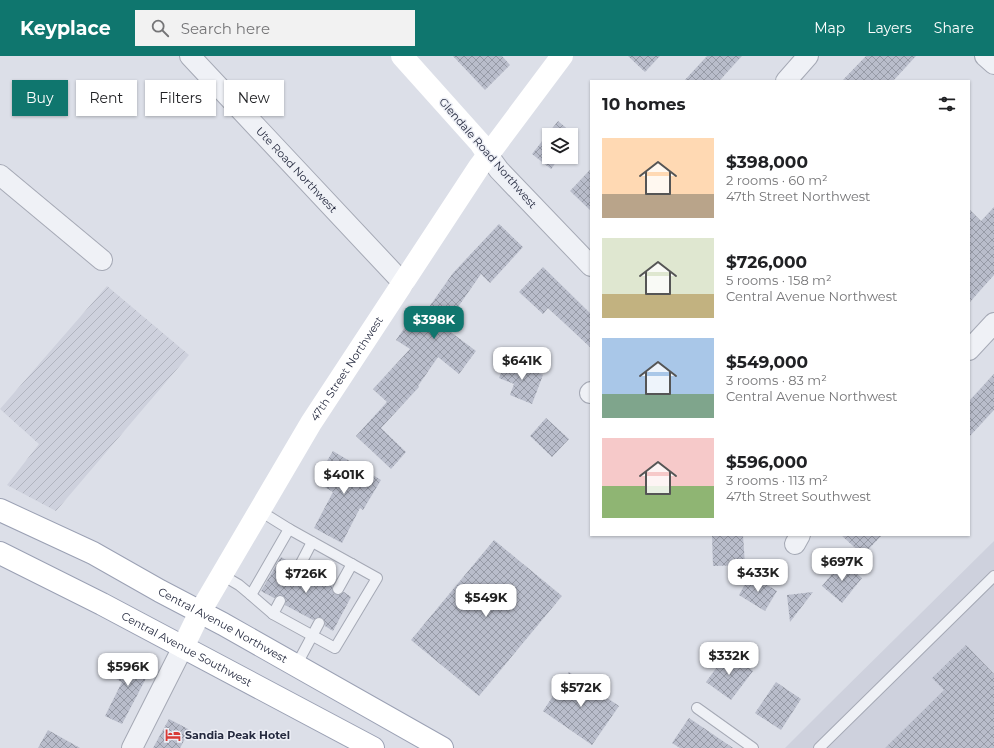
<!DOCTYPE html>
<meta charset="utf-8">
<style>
:root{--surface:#fff;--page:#f2f2f2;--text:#202124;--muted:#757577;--accent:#0f766e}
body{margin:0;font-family:Montserrat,sans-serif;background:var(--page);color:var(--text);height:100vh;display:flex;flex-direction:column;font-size:15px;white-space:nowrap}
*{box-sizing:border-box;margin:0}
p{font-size:13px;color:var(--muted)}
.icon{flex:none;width:22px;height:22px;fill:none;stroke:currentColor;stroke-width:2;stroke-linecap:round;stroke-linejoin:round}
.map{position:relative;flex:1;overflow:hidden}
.drawer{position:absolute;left:590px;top:24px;width:380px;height:456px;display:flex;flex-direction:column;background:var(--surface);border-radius:0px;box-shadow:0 1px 3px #0004}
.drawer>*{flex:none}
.banner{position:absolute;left:12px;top:24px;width:380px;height:36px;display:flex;gap:8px}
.tools{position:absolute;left:542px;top:72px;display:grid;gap:8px}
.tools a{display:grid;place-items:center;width:36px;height:36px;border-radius:0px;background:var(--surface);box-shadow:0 1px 3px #0004;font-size:20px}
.price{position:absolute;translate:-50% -34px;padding:0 9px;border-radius:8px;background:#fff;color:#222;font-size:13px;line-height:26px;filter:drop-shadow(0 1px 2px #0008)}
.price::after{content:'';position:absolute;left:50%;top:24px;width:12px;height:9px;margin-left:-6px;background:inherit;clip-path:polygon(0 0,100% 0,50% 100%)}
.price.on{background:var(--accent);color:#fff}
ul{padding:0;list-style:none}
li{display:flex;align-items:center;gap:12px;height:100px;padding:0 12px}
li span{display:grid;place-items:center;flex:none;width:112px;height:80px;border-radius:0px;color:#555}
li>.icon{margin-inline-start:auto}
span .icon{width:48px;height:48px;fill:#fffc;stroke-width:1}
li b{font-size:17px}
h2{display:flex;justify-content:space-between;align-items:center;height:48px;padding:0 12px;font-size:17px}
.chip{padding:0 14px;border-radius:0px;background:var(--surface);box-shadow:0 1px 3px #0004;font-size:14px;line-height:36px}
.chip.on{background:var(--accent);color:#fff}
header{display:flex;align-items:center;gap:24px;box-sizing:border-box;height:56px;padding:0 20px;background:var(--accent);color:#fff}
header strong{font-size:19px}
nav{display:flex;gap:22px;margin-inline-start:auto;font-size:14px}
.search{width:280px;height:36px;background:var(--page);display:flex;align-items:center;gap:10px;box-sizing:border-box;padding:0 14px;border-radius:0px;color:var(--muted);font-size:15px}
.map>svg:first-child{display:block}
</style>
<header>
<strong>Keyplace</strong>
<div class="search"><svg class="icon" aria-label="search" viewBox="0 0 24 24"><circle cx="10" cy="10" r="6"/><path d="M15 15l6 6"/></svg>Search here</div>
<nav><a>Map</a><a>Layers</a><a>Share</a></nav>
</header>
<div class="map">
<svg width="994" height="692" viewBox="0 0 994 692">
<defs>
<pattern id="industrial-furrows" width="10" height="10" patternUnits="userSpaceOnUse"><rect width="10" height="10" fill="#ced1dd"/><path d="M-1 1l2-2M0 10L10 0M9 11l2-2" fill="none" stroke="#b1b4bf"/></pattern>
<pattern id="building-cross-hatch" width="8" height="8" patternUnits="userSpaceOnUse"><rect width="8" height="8" fill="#b9bdcb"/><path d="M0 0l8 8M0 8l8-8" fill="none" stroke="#969aa6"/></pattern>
</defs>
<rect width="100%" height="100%" fill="#dcdfe8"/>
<!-- built -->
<polygon fill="#ced1dd" points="994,485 994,692 785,692 826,651"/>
<!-- industrial -->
<polygon fill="url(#industrial-furrows)" points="107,230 189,299 56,455 7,429 39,388 0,353"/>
<!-- building -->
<g fill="url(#building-cross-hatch)">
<polygon points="453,0 502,0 510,9 485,34"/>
<polygon points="628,0 660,0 645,16"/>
<polygon points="707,0 742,0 719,25 684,25"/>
<polygon points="866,0 916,0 893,25 842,25"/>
<polygon points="558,65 577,81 571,88 571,79 549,79 549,101 560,101 551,113 532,98"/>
<polygon points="591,113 591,155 570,135"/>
<polygon points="994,151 994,219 969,247 969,153 981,165"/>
<polygon points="499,168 523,191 490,227 481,218 444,271 476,295 459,318 438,301 418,330 419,331 381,372 406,396 391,413 356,380 387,346 373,333 410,293 396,284 415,257 422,261 453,217"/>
<polygon points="543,211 591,258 591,292 548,252 543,258 519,236"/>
<polygon points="506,304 543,319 532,348 510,339 514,328 499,322"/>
<polygon points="994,318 994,354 969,381 969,345"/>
<polygon points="546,362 569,383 552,401 530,380"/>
<polygon points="333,395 381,424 363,454 360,452 342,487 314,472 333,436 315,425"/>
<polygon points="712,479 743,479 745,509 713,510"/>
<polygon points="841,479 882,479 863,499"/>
<polygon points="494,484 562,540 479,640 411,584"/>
<polygon points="281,501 293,508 293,512 296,517 300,517 305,514 332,530 332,533 335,538 338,539 344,536 351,541 333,575 325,570 325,566 322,562 318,561 313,564 285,549 286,544 283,540 279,539 274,542 261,535"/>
<polygon points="842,506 862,522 842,547 822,530"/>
<polygon points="750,519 777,535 765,555 739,539"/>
<polygon points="813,536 790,566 787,539"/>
<polygon points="966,589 994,618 994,692 885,692 944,634 932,622"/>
<polygon points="728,596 753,615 731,644 706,626"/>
<polygon points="127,597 152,611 122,668 105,660 122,626 114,622"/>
<polygon points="569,616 619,650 592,689 543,655"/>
<polygon points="776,626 801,643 781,674 755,657"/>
<polygon points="689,662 733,692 680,692 672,687"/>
<polygon points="169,663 190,674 180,692 153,692"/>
<polygon points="48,674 80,692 38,692"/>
</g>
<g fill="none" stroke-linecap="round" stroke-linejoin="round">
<defs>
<g id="lane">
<polyline points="260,455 289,473 251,539 273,558"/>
<polyline points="299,511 312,486"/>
<polyline points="222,519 239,529 251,539"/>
<polyline points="338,533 352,508"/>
<polyline points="280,545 273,558 335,592 377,522 289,473"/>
<polyline points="296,610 319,567"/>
<polyline points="697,652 753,692"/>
<polyline points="819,692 994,520"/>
</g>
<g id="street">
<path id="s1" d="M190,0l213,227"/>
<polyline points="985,0 994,8"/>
<polyline points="786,25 808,0"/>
<polyline points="488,99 499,114 591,210"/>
<polyline points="0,119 102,204"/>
<polyline points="969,294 994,267"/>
<polyline points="590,337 591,336"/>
<polyline points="795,488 800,479"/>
<polyline points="132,692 183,591"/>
</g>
<g id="primary">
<path id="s3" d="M0,454l93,43 67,38 63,33 219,124"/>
<path id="s4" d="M0,497l102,51 271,144"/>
</g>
</defs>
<!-- lane casing -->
<use href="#lane" stroke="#a5a9b5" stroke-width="12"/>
<!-- street casing -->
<use href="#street" stroke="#a5a9b5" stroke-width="22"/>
<!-- primary casing -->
<use href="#primary" stroke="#9ba1b4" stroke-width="24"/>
<!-- lane -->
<use href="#lane" stroke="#eff1f6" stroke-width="10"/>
<!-- street -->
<use href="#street" stroke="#eff1f6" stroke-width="20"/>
<!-- secondary -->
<g stroke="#fff" stroke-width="22">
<polyline points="402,0 480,87 488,99"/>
<path id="s2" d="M183,591l17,-35 111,-189 168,-256 83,-111"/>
</g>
<!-- primary -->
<use href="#primary" stroke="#fff" stroke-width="22"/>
</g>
<!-- icons -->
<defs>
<symbol id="hotel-bare" viewBox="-9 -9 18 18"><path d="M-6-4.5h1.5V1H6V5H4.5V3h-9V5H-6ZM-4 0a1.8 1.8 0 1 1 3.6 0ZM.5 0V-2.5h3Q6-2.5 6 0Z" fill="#d83a36" stroke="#eceef5" stroke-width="2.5" paint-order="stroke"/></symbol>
</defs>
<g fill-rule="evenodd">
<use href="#hotel-bare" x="162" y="668" width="22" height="22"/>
</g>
<g text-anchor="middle" stroke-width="3" stroke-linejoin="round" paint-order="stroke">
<!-- street labels -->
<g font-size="11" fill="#252a3f" stroke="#eceef5">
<text transform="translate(488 97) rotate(49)" y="4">Glendale Road Northwest</text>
<text dy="4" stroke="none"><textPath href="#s1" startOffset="156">Ute Road Northwest</textPath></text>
<text dy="4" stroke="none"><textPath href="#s2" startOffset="323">47th Street Northwest</textPath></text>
<text dy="4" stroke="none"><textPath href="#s3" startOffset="251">Central Avenue Northwest</textPath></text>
<text dy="4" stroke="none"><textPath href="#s4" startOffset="210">Central Avenue Southwest</textPath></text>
</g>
<!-- poi labels -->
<g font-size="11" font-weight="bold" fill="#252a3f" stroke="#eceef5" text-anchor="start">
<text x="185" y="683">Sandia Peak Hotel</text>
</g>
</g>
</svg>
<div class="tools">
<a><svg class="icon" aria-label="layers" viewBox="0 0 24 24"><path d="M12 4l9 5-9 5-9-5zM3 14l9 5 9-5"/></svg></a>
</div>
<b class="price on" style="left:434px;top:284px">$398K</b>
<b class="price" style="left:522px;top:325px">$641K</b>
<b class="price" style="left:344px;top:439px">$401K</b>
<b class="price" style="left:842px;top:526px">$697K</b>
<b class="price" style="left:758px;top:537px">$433K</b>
<b class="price" style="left:306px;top:538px">$726K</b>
<b class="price" style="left:486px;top:562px">$549K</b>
<b class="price" style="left:729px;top:620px">$332K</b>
<b class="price" style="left:128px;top:631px">$596K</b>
<b class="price" style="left:581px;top:652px">$572K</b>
<div class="banner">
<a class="chip on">Buy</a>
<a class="chip">Rent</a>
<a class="chip">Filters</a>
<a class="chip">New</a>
</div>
<section class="drawer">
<h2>10 homes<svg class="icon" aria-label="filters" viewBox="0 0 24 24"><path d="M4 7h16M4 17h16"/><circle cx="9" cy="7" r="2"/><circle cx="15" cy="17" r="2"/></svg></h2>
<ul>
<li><span style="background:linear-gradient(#ffd9b3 70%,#b9a48a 0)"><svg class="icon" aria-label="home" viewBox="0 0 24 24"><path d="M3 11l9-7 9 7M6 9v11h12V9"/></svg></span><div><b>$398,000</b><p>2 rooms · 60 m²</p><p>47th Street Northwest</p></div></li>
<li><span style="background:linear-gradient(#dfe7d0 70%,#c2b280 0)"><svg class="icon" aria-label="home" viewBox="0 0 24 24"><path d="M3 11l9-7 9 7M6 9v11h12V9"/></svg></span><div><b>$726,000</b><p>5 rooms · 158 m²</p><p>Central Avenue Northwest</p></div></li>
<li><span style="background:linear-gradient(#a9c7e8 70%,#7fa58c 0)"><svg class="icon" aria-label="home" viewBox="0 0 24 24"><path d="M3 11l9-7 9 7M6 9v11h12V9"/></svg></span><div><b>$549,000</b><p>3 rooms · 83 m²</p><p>Central Avenue Northwest</p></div></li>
<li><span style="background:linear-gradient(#f6c9c9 60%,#8fb573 0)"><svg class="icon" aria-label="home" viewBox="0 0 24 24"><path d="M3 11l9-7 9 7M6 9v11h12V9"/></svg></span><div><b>$596,000</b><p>3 rooms · 113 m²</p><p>47th Street Southwest</p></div></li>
</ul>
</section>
</div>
